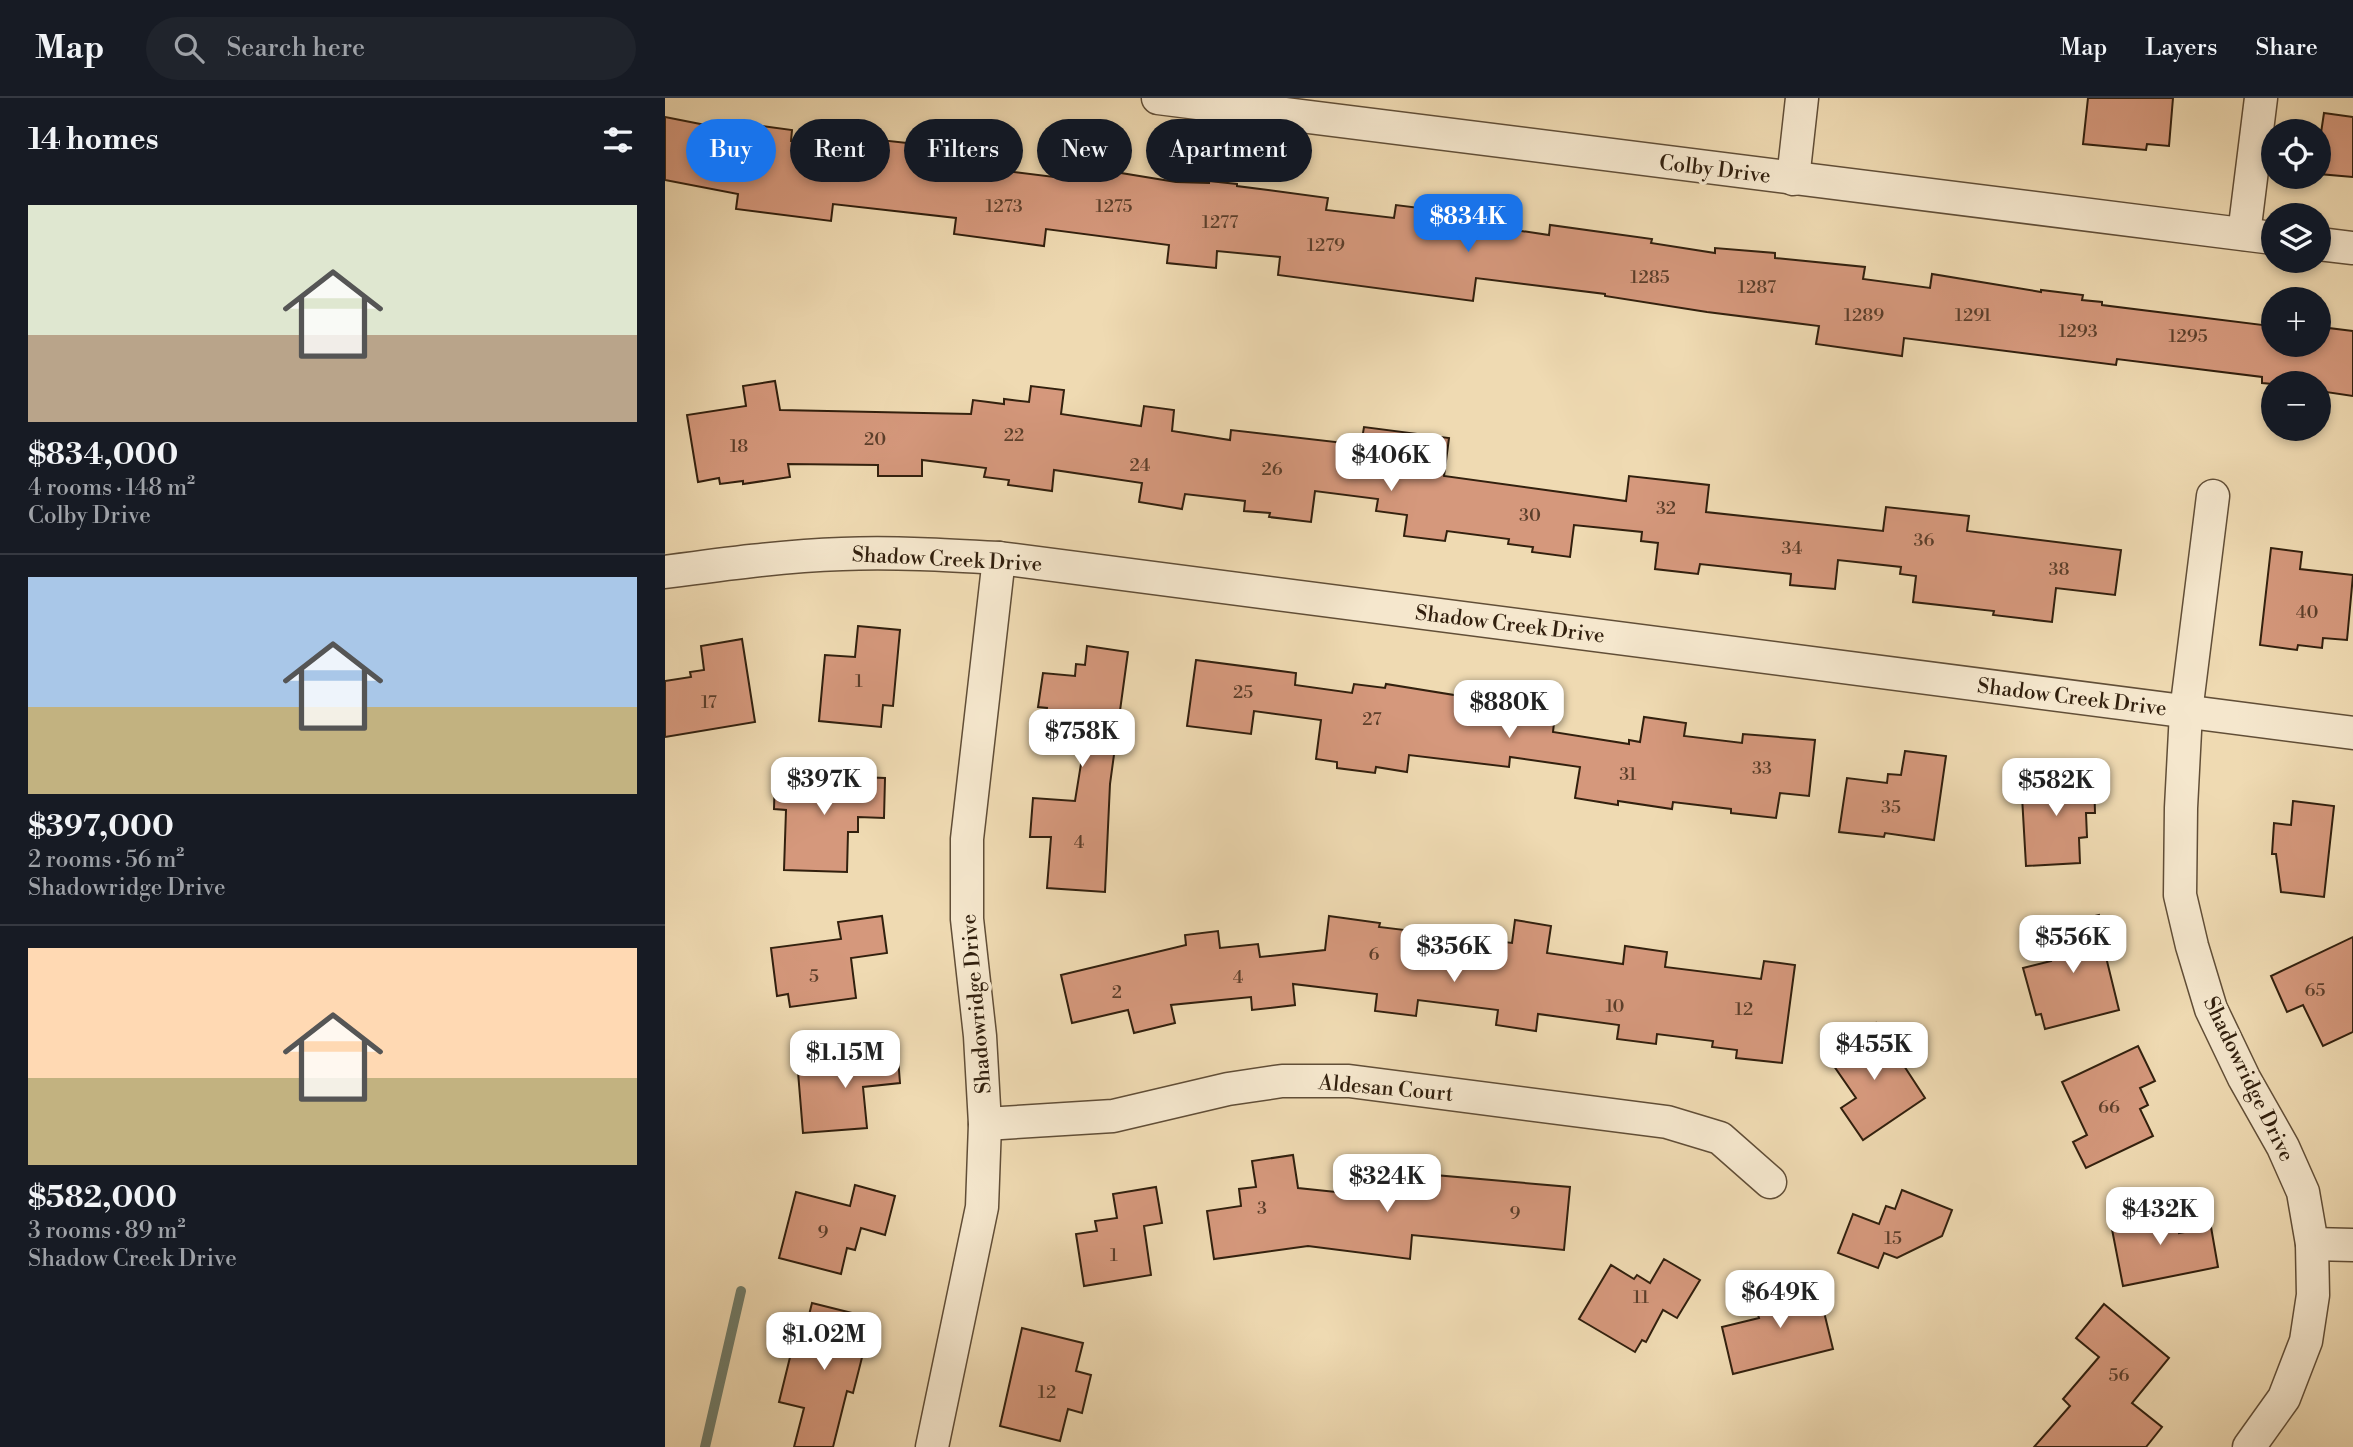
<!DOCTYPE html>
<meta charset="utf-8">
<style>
:root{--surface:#171b24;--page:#20242c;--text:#f1f3f6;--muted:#9ea1a6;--line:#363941;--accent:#1a73e8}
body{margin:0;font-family:"Libre Bodoni",serif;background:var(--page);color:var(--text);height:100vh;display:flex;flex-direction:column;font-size:26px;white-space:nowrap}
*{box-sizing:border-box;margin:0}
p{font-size:23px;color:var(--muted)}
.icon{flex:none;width:38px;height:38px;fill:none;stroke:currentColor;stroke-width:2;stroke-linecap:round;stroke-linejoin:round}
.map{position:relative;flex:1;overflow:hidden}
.details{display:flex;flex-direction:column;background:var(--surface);width:665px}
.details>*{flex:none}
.guide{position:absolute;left:21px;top:21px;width:665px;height:63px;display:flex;gap:14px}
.controls{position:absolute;left:1596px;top:21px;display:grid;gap:14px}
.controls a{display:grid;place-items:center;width:70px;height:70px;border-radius:50%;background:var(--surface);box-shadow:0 4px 10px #0003;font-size:35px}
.price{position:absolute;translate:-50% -60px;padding:0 16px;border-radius:14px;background:#fff;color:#222;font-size:23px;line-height:46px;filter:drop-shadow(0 2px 4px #0008)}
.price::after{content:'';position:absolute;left:50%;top:42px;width:21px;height:16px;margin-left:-10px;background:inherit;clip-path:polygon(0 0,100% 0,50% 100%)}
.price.selected{background:var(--accent);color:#fff}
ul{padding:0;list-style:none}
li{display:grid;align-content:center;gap:14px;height:371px;padding:0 28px}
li+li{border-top:2px solid var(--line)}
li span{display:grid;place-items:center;height:217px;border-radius:0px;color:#555}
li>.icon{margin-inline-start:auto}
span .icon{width:126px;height:126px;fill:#fffc;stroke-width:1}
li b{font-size:30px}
h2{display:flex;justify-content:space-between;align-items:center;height:84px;padding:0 28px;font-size:30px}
.chip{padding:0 24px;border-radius:32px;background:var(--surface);box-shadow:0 4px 10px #0003;font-size:24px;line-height:63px}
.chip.selected{background:var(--accent);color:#fff}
header{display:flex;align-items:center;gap:42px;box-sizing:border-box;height:98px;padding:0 35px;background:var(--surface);border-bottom:2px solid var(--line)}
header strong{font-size:33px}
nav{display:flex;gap:38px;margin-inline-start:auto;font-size:24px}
.search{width:490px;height:63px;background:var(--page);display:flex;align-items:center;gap:18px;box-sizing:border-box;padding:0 24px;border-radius:38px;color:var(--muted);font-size:26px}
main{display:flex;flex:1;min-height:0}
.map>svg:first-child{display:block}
</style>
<header>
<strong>Map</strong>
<div class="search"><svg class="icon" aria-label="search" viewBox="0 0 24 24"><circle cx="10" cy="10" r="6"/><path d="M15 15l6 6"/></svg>Search here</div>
<nav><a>Map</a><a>Layers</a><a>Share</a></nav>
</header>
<main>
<section class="details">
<h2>14 homes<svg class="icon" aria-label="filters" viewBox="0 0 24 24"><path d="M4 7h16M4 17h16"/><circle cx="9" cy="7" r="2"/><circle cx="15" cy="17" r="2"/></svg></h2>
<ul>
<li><span style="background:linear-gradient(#dfe7d0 60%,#b9a48a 0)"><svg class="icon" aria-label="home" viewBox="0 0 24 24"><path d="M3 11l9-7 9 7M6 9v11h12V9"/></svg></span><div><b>$834,000</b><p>4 rooms · 148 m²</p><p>Colby Drive</p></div></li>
<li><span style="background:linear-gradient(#a9c7e8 60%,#c2b280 0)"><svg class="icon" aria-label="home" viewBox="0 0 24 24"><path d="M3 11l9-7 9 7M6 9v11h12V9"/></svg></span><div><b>$397,000</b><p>2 rooms · 56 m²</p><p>Shadowridge Drive</p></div></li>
<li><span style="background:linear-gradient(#ffd9b3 60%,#c2b280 0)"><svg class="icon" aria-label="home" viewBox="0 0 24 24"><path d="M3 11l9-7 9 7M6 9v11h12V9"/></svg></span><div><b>$582,000</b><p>3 rooms · 89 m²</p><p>Shadow Creek Drive</p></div></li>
</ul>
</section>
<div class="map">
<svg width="1688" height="1349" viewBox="0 0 1688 1349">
<rect width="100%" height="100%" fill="#efdab2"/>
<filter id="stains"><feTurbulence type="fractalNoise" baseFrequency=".00286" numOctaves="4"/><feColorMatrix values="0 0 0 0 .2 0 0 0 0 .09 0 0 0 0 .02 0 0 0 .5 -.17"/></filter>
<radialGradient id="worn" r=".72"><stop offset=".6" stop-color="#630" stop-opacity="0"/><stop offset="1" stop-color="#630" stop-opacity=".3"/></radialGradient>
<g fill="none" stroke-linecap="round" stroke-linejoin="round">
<!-- stream -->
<polyline stroke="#707d6b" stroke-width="10" points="40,1349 76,1193"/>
</g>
<!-- building -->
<g fill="#d5987c" stroke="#32200e" stroke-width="2">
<polygon points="1423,0 1508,0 1504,48 1482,46 1481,52 1418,46"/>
<polygon points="1659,15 1688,19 1688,79 1654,76 1654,48"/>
<polygon points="0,19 81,35 82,26 127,32 126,43 187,50 188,39 342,56 340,73 405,81 407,67 511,84 544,85 544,83 572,86 572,88 663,100 661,112 729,120 731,107 771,112 769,126 835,135 836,130 884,137 885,127 987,141 986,145 1050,155 1050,150 1110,155 1110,160 1200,169 1198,181 1265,190 1267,176 1376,194 1376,192 1418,197 1417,202 1437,204 1437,207 1605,228 1606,220 1608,221 1608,247 1654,247 1654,227 1664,228 1664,230 1688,233 1688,298 1654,293 1654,285 1608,286 1597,285 1597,279 1452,261 1451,267 1239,240 1237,258 1151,246 1154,228 1042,214 940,198 940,196 811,180 808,203 613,177 615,159 552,153 551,170 502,165 504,147 381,131 379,148 289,136 291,120 168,106 166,123 71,111 73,96 0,82"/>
<polygon points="110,283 115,312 306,316 308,302 339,306 339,301 364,304 366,288 399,292 396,316 476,328 479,308 509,312 507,333 565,342 566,332 696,347 699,329 784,340 779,378 961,403 964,378 1044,387 1041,414 1218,433 1221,409 1304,418 1302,433 1456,452 1450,497 1391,490 1387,524 1328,517 1329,513 1248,504 1251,478 1235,476 1236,469 1173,462 1170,491 1125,487 1126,476 1035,466 1033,476 990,471 993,445 976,443 977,434 909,427 905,459 867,454 868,449 843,446 844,441 782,433 780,443 739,438 742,417 711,413 713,401 650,393 646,424 604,419 605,415 579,413 580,403 520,396 517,411 474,404 477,385 389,372 387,393 343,387 344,382 319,379 321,370 257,362 257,378 213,378 213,367 123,366 125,379 78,386 78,383 55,386 54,380 33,384 22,317 81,308 78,288"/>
<polygon points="1606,450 1637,454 1635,471 1688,477 1682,542 1658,540 1657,550 1633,547 1632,552 1595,547"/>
<polygon points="193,528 235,532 228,608 218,607 216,629 154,623 160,557 190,559"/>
<polygon points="77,541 90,624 0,639 0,583 26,579 25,574 39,572 36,548"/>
<polygon points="422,548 463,554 445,686 440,794 382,790 386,739 365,739 368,700 410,703 420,641 378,635 382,610 373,609 378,575 410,578 411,566 420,567"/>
<polygon points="531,562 631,575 630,587 687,595 689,586 720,590 721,586 814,601 814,598 891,607 888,634 964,646 964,642 975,644 979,619 1021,625 1019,638 1077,645 1078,636 1150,642 1144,698 1115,695 1111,720 1066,715 1066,711 1008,704 1007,711 953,703 953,707 910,700 915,669 845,659 844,669 744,657 742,674 711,669 710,675 672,670 672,664 651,661 656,622 589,613 586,636 522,628"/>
<polygon points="1240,653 1281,658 1269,742 1220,735 1219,739 1174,734 1182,680 1222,685 1223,676 1236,677"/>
<polygon points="110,676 220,680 219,720 193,719 193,734 183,734 182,774 119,772 121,712 109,711"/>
<polygon points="1429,677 1430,715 1421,715 1422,739 1414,740 1415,765 1361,768 1356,681"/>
<polygon points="1628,703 1669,708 1659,799 1616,794 1611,756 1607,756 1609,725 1626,727"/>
<polygon points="1434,817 1444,854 1440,855 1454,912 1380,931 1376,916 1371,917 1358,870 1386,863 1378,831"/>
<polygon points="217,818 222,855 186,860 191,900 125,909 123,896 112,898 106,850 176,841 173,824"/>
<polygon points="664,818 715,825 714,829 847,845 850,822 886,828 882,855 958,866 960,848 1002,854 1000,869 1096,881 1099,863 1130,867 1117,965 1071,960 1072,952 1047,949 1048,943 992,936 991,946 952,941 954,927 873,916 871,933 831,927 833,912 753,902 751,918 710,913 712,896 628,886 630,907 587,912 586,899 506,907 510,925 469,935 463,912 407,925 396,877 521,847 520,837 553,833 555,850 593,846 595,859 660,852"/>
<polygon points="1688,839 1688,934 1658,948 1638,907 1622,914 1606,878"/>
<polygon points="1211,925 1260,1000 1198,1042 1176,1010 1191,1000 1162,958"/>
<polygon points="232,947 235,985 198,989 202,1030 138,1035 133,974 188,970 186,952"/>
<polygon points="1473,948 1490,983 1475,990 1483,1007 1475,1011 1488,1038 1421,1070 1408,1044 1422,1037 1397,984"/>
<polygon points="628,1057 633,1090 690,1096 691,1088 726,1092 729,1068 770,1072 770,1077 905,1089 899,1152 747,1137 745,1161 643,1148 549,1161 542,1113 576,1108 574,1091 591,1089 587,1063"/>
<polygon points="190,1087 230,1098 220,1137 196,1130 190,1152 182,1150 176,1176 114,1160 131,1094 185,1108"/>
<polygon points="491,1089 497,1125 479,1128 486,1177 419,1188 411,1136 432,1133 430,1123 452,1120 448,1096"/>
<polygon points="1237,1092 1287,1112 1277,1138 1232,1160 1219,1155 1213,1170 1173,1155 1188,1116 1214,1126 1221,1108 1230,1111"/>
<polygon points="1509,1109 1514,1135 1546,1129 1553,1169 1458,1188 1445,1121"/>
<polygon points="999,1161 1035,1182 1012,1220 998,1212 981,1244 977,1242 970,1254 914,1221 946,1167 969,1181 972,1177 985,1185"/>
<polygon points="1151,1181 1168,1251 1068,1276 1057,1229 1094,1220 1091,1211 1110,1206 1107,1192"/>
<polygon points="147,1205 207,1220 188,1295 182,1293 168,1349 129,1349 139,1310 114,1304 129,1243 137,1245"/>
<polygon points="1439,1206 1504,1260 1467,1305 1497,1329 1481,1349 1369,1349 1405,1308 1398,1301 1434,1259 1411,1240"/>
<polygon points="357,1230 418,1245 411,1273 426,1277 417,1315 403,1311 395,1343 335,1328"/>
</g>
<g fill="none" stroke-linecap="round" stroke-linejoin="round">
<defs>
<g id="minor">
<polyline points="493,0 1608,140"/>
<polyline points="1128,81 1137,0"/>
<polyline points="1579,136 1596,0"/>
<polyline points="1654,146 1688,150"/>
<polyline points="1548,398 1521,614 1516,710 1515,797 1527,848 1546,911 1579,980 1618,1049 1638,1094 1647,1146 1648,1197 1641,1243 1619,1300 1584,1349"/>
<path d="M0,474c59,-8 118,-16 177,-18 52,-2 105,1 157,4l1354,175"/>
<polyline points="320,1026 448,1018 563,991 617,983 684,983 1002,1024 1055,1040 1105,1084"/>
<polyline points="1647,1146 1688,1147"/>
<polyline points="267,1349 317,1109 320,1026 315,938 302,821 302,741 334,460"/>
</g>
</defs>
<!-- minor casing -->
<use href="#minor" stroke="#614e37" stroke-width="35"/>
<!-- minor -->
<use href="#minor" stroke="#f5e7cd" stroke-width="32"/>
</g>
<g text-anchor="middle" stroke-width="7" stroke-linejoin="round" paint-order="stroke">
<!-- number labels -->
<g font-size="18" fill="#5b3e2a">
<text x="339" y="114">1273</text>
<text x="449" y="114">1275</text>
<text x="555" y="130">1277</text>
<text x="661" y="153">1279</text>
<text x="985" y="185">1285</text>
<text x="1092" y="195">1287</text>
<text x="1199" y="223">1289</text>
<text x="1308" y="223">1291</text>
<text x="1413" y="239">1293</text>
<text x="1523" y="244">1295</text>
<text x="349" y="343">22</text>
<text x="210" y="347">20</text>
<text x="74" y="354">18</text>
<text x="475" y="373">24</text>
<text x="607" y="377">26</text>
<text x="1001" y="416">32</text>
<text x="865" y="423">30</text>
<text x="1259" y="448">36</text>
<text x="1127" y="456">34</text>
<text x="1394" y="477">38</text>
<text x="1642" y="520">40</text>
<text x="194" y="589">1</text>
<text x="578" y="600">25</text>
<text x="44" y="610">17</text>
<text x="707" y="627">27</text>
<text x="1097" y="676">33</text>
<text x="963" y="682">31</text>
<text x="1226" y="715">35</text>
<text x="414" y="750">4</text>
<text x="709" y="862">6</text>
<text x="149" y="884">5</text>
<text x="573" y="885">4</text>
<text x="1650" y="898">65</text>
<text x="452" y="900">2</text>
<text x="950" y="914">10</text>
<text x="1079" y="917">12</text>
<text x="1444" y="1015">66</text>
<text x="597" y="1116">3</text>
<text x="850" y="1121">9</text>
<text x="158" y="1140">9</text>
<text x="1228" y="1146">15</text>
<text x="449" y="1163">1</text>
<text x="976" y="1205">11</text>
<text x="1454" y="1283">56</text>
<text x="382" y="1300">12</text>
</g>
<!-- street labels -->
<g font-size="21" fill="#32200e" stroke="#f5e7cd">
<text transform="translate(1050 71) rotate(7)" y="7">Colby Drive</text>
<text transform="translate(282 461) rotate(3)" y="7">Shadow Creek Drive</text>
<text transform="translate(845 526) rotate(7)" y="7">Shadow Creek Drive</text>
<text transform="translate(1407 599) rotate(7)" y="7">Shadow Creek Drive</text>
<text transform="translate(311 906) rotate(-95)" y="7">Shadowridge Drive</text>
<text transform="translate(1584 981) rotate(64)" y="7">Shadowridge Drive</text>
<text transform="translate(721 990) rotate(5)" y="7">Aldesan Court</text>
</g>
</g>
<rect width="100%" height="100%" filter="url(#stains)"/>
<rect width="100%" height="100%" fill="url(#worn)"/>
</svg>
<div class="controls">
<a><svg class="icon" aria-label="locate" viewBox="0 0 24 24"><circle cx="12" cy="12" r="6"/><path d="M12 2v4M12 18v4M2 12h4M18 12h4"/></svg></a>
<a><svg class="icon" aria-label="layers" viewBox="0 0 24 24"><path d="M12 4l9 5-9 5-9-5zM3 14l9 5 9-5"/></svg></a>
<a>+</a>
<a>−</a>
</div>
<b class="price selected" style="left:803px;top:156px">$834K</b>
<b class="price" style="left:726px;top:395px">$406K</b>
<b class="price" style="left:844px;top:642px">$880K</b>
<b class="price" style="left:417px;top:671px">$758K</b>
<b class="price" style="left:159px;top:719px">$397K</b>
<b class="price" style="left:1391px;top:720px">$582K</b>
<b class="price" style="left:1408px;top:877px">$556K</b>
<b class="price" style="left:789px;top:886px">$356K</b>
<b class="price" style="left:1209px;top:984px">$455K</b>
<b class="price" style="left:180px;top:992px">$1.15M</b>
<b class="price" style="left:722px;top:1116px">$324K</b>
<b class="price" style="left:1495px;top:1149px">$432K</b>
<b class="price" style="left:1115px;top:1232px">$649K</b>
<b class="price" style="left:159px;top:1274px">$1.02M</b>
<div class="guide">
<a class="chip selected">Buy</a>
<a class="chip">Rent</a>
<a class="chip">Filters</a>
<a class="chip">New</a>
<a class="chip">Apartment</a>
</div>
</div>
</main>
